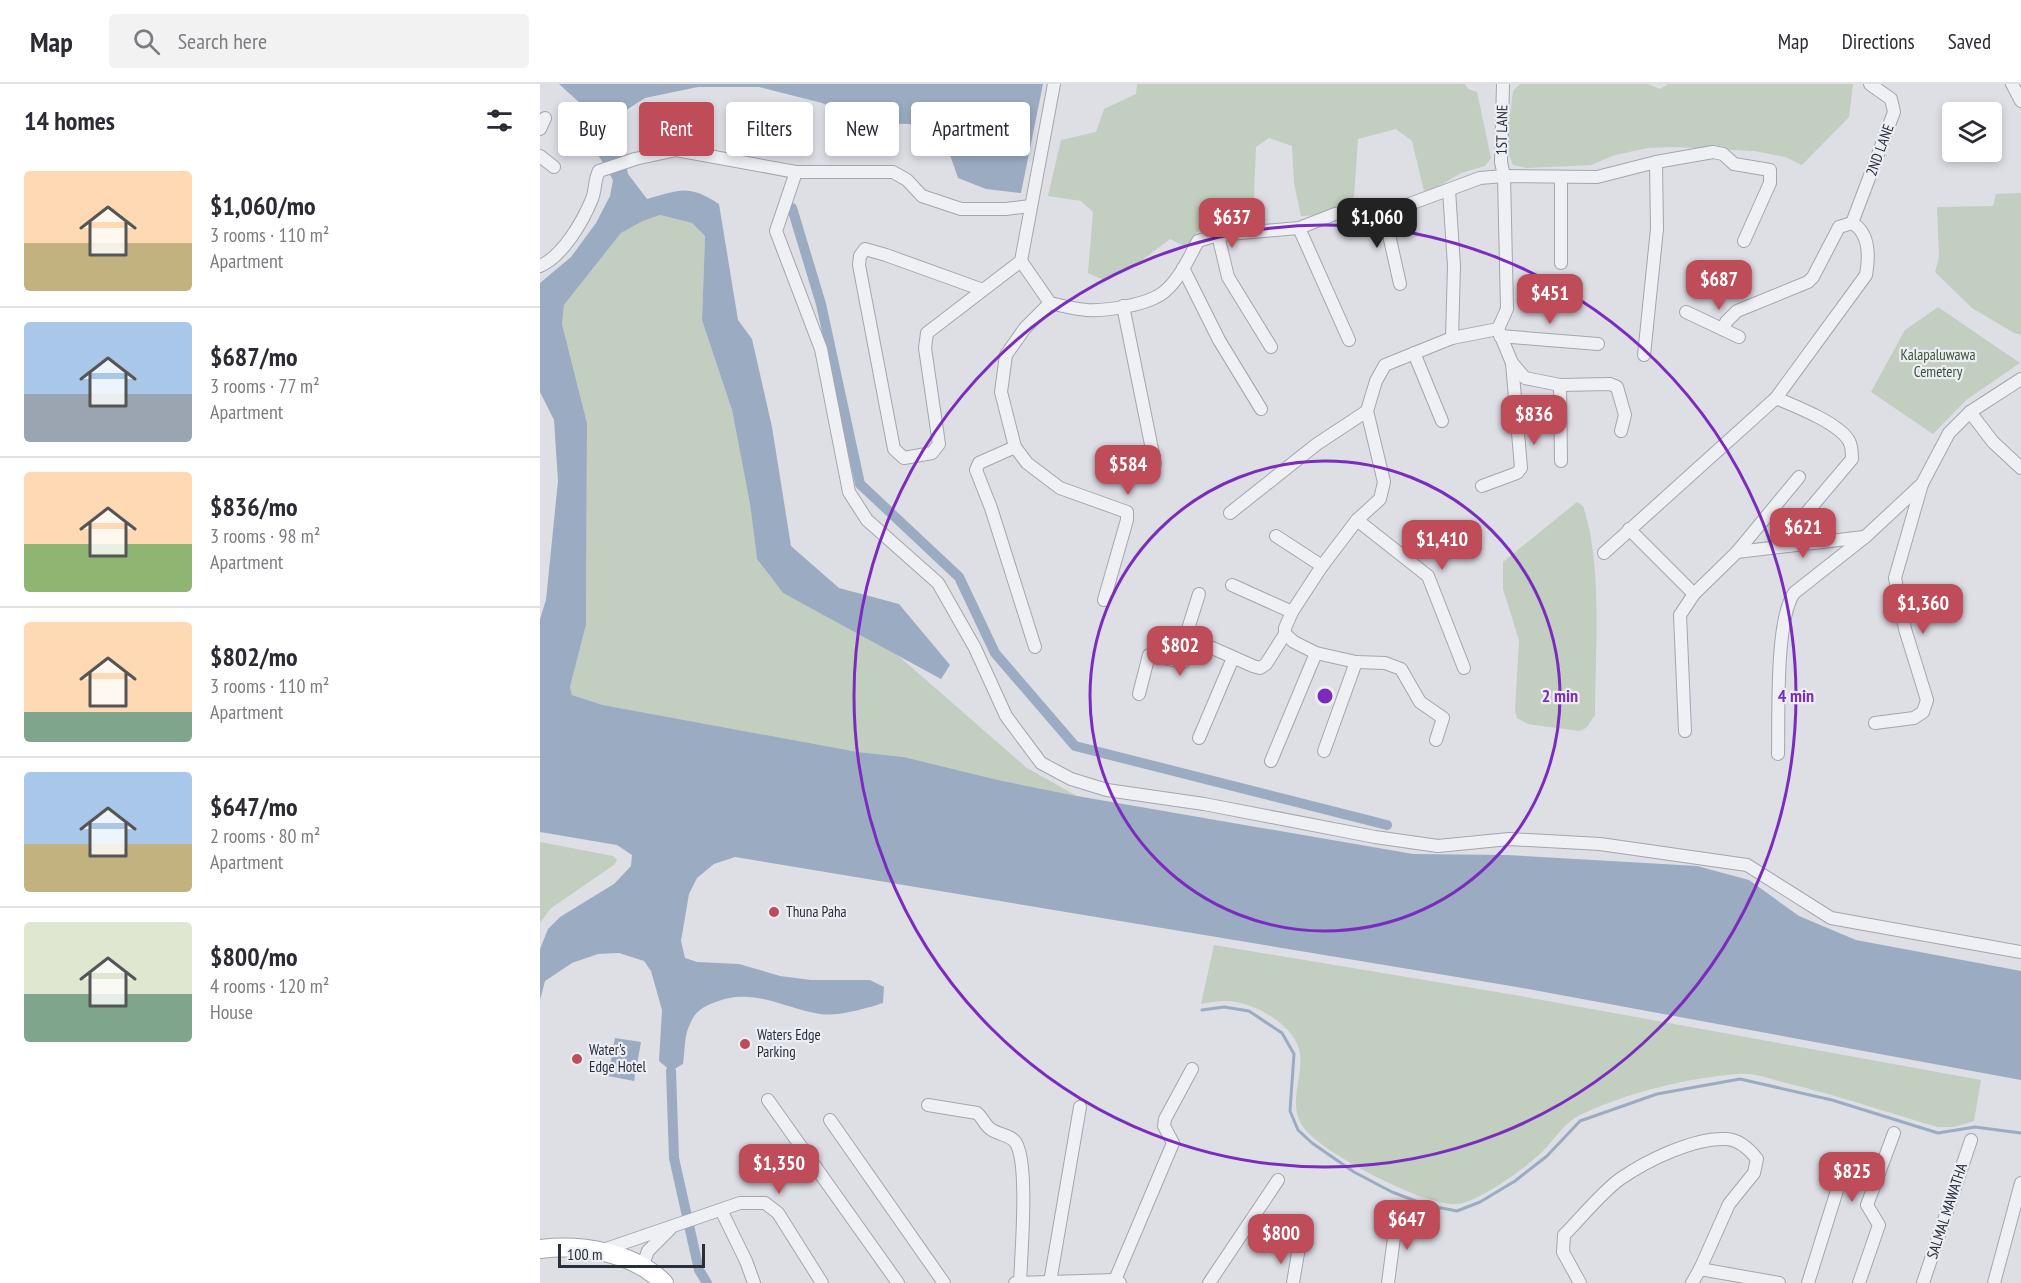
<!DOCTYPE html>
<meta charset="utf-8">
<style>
:root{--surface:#fff;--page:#f2f2f3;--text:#2b2b33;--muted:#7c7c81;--line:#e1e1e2;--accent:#bf4c59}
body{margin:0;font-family:"PT Sans Narrow",sans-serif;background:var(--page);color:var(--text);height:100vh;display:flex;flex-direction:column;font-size:22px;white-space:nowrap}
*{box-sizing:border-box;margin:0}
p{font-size:20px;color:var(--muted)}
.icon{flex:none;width:33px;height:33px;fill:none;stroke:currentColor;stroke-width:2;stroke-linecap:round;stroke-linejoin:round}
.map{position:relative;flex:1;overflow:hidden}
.side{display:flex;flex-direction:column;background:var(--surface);width:540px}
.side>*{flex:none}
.banner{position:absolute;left:18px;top:18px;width:570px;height:54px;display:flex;gap:12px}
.tools{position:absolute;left:1402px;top:18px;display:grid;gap:12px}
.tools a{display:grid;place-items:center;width:60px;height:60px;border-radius:6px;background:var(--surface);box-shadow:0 3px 9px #0003;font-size:30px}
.scale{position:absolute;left:18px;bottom:15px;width:147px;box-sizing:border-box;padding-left:6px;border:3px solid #282e3a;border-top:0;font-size:16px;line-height:21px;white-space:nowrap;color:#282e3a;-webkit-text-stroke:4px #eceef3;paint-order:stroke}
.price{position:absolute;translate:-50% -51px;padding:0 14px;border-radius:12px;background:var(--accent);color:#fff;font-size:20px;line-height:39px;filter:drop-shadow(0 2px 3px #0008)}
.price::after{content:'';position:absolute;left:50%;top:36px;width:18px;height:14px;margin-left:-9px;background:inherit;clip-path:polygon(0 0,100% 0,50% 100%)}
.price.selected{background:#222;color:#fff}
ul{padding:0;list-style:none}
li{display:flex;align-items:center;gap:18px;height:150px;padding:0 24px}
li+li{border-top:2px solid var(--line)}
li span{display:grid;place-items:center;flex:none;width:168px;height:120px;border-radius:6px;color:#555}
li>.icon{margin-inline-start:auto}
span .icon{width:72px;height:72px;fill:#fffc;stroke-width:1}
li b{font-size:26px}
h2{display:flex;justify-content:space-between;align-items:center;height:72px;padding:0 24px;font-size:26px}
.pill{padding:0 21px;border-radius:6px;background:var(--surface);box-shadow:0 3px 9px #0003;font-size:21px;line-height:54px}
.pill.selected{background:var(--accent);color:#fff}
header{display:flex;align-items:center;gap:36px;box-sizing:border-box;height:84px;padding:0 30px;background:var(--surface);border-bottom:2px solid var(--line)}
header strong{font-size:28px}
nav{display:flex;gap:33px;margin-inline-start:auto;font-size:21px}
.search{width:420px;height:54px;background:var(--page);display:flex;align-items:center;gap:15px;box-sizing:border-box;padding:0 21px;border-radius:6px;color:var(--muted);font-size:22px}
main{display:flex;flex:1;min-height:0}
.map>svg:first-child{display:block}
</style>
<header>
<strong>Map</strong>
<div class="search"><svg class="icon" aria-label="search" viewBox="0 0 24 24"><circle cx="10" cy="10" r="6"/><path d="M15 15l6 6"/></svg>Search here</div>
<nav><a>Map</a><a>Directions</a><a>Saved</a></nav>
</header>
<main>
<section class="side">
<h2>14 homes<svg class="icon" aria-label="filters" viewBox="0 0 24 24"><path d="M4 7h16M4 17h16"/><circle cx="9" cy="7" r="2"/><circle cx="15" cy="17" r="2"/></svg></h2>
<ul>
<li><span style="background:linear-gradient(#ffd9b3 60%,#c2b280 0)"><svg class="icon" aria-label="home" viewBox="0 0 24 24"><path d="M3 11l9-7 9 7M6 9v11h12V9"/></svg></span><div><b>$1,060/mo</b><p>3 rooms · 110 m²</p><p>Apartment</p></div></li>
<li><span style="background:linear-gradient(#a9c7e8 60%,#9aa5b1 0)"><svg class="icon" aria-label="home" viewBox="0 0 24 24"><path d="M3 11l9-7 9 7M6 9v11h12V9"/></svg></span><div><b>$687/mo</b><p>3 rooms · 77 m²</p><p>Apartment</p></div></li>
<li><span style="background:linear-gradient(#ffd9b3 60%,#8fb573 0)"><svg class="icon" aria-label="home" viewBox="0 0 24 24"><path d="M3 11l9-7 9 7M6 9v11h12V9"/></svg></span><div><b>$836/mo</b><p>3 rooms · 98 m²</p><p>Apartment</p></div></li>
<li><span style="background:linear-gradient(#ffd9b3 75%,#7fa58c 0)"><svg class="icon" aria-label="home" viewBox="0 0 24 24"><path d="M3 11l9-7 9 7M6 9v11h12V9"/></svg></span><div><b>$802/mo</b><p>3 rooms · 110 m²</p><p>Apartment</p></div></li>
<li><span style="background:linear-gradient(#a9c7e8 60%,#c2b280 0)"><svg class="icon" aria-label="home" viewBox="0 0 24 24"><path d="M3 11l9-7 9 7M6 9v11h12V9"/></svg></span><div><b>$647/mo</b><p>2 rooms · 80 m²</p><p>Apartment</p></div></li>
<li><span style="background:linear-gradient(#dfe7d0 60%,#7fa58c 0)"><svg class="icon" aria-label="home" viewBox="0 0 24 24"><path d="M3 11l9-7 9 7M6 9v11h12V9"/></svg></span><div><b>$800/mo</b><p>4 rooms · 120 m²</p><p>House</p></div></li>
</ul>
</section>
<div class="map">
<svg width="1481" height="1199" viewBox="0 0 1481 1199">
<rect width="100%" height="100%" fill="#dddfe5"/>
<!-- green -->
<g fill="#c2cebf">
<polygon points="597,0 925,0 928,5 937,8 951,74 945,82 921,89 894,105 884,107 872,57 856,45 818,55 814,113 795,130 761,132 754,99 752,62 729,54 716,63 713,135 657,148 646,163 630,155 593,183 566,197 548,189 553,128 541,117 508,112 521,56 556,48 564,25 596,10"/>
<polygon points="980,0 1108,0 1120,5 1128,0 1313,0 1309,33 1262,81 1245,73 1214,67 1134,63 1108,64 1075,71 1051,81 986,84 973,81 966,63 973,7"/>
<polygon points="1481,109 1481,251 1474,249 1432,224 1395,188 1399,173 1397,123 1453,122 1456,110"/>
<polygon points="120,131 152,139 165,152 162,236 192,326 210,420 217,475 243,509 354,568 487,684 537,712 458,696 364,673 318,668 63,621 32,611 30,603 46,541 47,339 22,240 24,221 81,149 103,137"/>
<polygon points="1398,223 1480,279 1426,316 1393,350 1331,308 1365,246"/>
<path d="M1037,418l6,4c20,58 12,147 12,209l-9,13 -7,3 -51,-7 -11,-6 -2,-7 4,-71 -16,-51v-27z"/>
<polygon points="0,758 73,772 77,776 75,780 10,825 0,839"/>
<path d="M674,861l301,50 466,85 -7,41 -20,6h-16c-49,-14 -98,-31 -148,-43 -17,-4 -35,-12 -53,-10 -51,4 -111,19 -157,41 -17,8 -26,26 -39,38 -16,15 -62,49 -84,51 -9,1 -23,-3 -31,-6 -28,-8 -110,-49 -124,-73 -14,-23 1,-46 -2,-71 -3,-29 -49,-54 -76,-53 -8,0 -16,2 -23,3z"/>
</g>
<!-- water -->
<g fill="#9bacc2">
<path d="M19,0h484l-22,109 -35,-4 -28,-11 -9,-26 -21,-22 -19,-6 -38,-1 -49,-20 -63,-16h-61l-53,11 -22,14 -1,30 6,32 19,25c33,-9 41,-15 72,5l19,116 14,19 20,88 19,119 48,42 60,16 51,61 -9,14 -158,-86 -26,-34 -7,-55 -18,-94 -30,-90 3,-84 -13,-13 -32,-8 -17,6 -22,12 -57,72 -2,19 25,99 -1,202 -16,62 2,8 31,10 255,47 46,5 94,23 79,16 336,58 94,1 190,11 52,14 50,36 57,24 165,31v109l-504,-93 -782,-130 -21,7 -17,14 -8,16 -8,47 4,17 12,4 42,2 41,12 31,4h59l14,7 -1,16c-15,5 -47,14 -63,11 -38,-6 -67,-28 -107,-11 -11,4 -19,10 -23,21 -6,11 -5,28 -7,40l-12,7 -12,-10 3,-51 -11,-39 -7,-10 -25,-8 -21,1 -26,9 -27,18 -5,19v-51l8,-20 12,-12 54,-33 17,-18 1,-11 -15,-10 -77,-13v-213l6,-19 12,-119 -4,-61 -14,-28v-109l31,-26 25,-34 14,-27 3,-16 -26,-44 -6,-32z"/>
<polygon points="75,954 101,958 94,997 68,992"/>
</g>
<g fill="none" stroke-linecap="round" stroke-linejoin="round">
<!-- stream -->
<polyline stroke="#9bacc2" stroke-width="3" points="662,926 684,923 709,927 742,949 754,970 750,1027 758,1046 772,1059 814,1088 852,1108 886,1121 917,1127 940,1118 975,1097 1007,1072 1040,1037 1117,1010 1200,995 1292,1016 1398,1049 1435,1043 1481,1049"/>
<!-- canal -->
<g stroke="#9bacc2" stroke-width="10">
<polyline points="252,124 281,220 320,400 419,493 455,569 535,662 847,741"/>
<polyline points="131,987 134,1074 159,1186 167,1199"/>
</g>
<defs>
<g id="minor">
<polyline points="1472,0 1481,17"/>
<polyline points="0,45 5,34"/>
<polyline points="0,72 14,83"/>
<polyline points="256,88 236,147 281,265 309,408 327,436 398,499 435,564 466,632 501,679 531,695 567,706 664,720 835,753 898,762 969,755 1060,760 1207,781 1291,834 1481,868"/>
<polyline points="909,106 914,182 912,254"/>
<polyline points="843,124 860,200"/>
<polyline points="1312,139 1354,28 1351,15 1330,0"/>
<polyline points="759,144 809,256"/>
<polyline points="678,151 688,193 731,263"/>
<path d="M481,177l29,42c12,3 25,6 37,7 20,1 61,-5 77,-18 15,-12 25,-34 34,-51l20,-6 81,-7 36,-14 48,-6h16l81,-30 24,-2 93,1 59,-15 57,-10 10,2 11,10 36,6v13l-26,58"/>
<polyline points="1021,179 1021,94"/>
<path d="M0,182c23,-10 43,-45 52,-67 4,-10 2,-19 7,-28l36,-12 41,-9 120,22h97l14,8 15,16 39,13h45l24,-3"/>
<polyline points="643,184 679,256 721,325"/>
<polyline points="443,206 346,171 325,165 320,172 319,181 354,365 364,374 392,369 399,360 385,264 387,249 481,177 514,0"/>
<polyline points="510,219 485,244 466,271 461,308 475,363 487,379 520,404 587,428 587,436 564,516"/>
<polyline points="583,222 615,380"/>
<polyline points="1146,228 1199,253"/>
<polyline points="960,252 1058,260"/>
<polyline points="874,269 902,337"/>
<polyline points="1104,271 1117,145 1116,78"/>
<polyline points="972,279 985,294 1020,301 1070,300 1077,303 1085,331 1081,347"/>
<polyline points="1020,301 1021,377"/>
<path d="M1236,314c19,8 63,25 73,43 3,5 3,12 3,18l-49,58"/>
<polyline points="1430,328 1453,358 1481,384"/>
<polyline points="475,363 439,379 436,386 451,424 495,563"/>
<polyline points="942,402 977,389 981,384 972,279 958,245 967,225 964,92 961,78 963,0"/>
<polyline points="690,429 777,360 827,327"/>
<polyline points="817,436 888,492 924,584"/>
<polyline points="1089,445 1154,510"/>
<polyline points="736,452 782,482"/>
<polyline points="1197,468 1324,453"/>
<path d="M1064,469l172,-155 90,-123c3,-17 4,-42 -14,-52l-13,4 -26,50 -5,5 -71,29 -11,11 -2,8"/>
<polyline points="692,501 752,528"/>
<polyline points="745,550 754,558 776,569 816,578 845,579 861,585 880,618 903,634 896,656"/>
<polyline points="652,555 713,582 720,584 726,580 745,550 745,544 752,528 782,482 817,436 840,415 844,398 827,327 836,297 845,281 912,254 958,245"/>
<polyline points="599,610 609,571 643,578 652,555 648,545 659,510"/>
<polyline points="1335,639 1374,634 1383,628 1387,616 1365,545 1355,494 1382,400"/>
<polyline points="1145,647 1140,531 1154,510 1197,468 1259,393"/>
<polyline points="659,654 693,574"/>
<polyline points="784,667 816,578"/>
<path d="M1238,670c1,-37 -3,-133 16,-161l71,-56 57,-53 27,-51 21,-21 51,-33"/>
<polyline points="731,677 776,569"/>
<polyline points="228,1016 358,1199"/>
<path d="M388,1021l49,8c6,5 8,13 15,17 8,5 19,5 24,13 13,22 5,111 4,140"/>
<polyline points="290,1036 404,1199"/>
<polyline points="181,1126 206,1177 214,1199"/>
<polyline points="63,1166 200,1119 225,1119 238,1129 282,1199"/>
<polyline points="102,1183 108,1167 130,1145"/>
<polyline points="1160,1185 1239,1199"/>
<polyline points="575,1196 633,1059 624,1042 625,1035 652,985"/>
<polyline points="510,1198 540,1023"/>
<polyline points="475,1199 575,1196 580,1199"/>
<polyline points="669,1199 738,1096"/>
<polyline points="753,1199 758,1169"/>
<polyline points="848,1199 857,1131"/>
<path d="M1040,1199l-17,-31 1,-17c17,-17 38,-43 56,-56 26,-18 74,-42 107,-40 13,1 23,11 30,20l-3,14 -25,31 -29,65 -8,14"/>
<polyline points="1268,1199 1305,1081"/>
<polyline points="1319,1199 1339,1141 1327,1121 1354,1049"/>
<polyline points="1383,1199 1431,1056"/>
<polyline points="1454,1199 1481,1099"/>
</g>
<path id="primary" d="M0,1165c42,-5 93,3 124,34"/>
</defs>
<!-- minor casing -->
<use href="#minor" stroke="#a3a6ae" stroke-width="14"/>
<!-- primary casing -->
<use href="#primary" stroke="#9da4af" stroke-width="20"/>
<!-- minor -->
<use href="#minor" stroke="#eff0f4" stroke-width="12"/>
<!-- primary -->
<use href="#primary" stroke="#fff" stroke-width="18"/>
</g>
<!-- distance rings -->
<g fill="none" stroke="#7b2cbf" stroke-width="3">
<circle cx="785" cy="612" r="235"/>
<circle cx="785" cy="612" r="471"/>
</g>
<!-- markers -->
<g fill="#bf4c59" stroke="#eceef3" stroke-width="2">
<circle cx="234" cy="828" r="6"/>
<circle cx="205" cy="960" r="6"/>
<circle cx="37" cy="975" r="6"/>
</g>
<g text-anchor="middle" stroke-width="4.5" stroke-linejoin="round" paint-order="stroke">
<!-- street labels -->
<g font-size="15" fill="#282e3a" stroke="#eceef3">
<text transform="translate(962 46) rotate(-89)" y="5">1ST LANE</text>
<text transform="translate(1340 66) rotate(-70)" y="5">2ND LANE</text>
<text transform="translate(1407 1127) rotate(-72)" y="5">SALMAL MAWATHA</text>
</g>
<!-- park labels -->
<g font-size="15" fill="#3b5437" stroke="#eceef3">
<text x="1398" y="276">Kalapaluwawa<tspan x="1398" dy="17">Cemetery</tspan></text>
</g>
<!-- poi labels -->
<g font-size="15" fill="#282e3a" stroke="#eceef3" text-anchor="start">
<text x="246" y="833">Thuna Paha</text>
<text x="217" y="956">Waters Edge<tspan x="217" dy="17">Parking</tspan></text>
<text x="49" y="971">Water's<tspan x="49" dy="17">Edge Hotel</tspan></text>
</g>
</g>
<circle cx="785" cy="612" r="9" fill="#7b2cbf" stroke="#eceef3" stroke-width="3"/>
<g font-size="18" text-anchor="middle" font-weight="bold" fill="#7b2cbf" stroke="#eceef3" stroke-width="4.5" stroke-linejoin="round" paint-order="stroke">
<text x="1020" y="618">2 min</text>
<text x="1256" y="618">4 min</text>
</g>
</svg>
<div class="tools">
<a><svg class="icon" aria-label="layers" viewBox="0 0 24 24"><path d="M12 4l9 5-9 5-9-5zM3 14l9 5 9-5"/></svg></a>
</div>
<div class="scale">100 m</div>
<b class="price" style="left:692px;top:165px">$637</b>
<b class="price selected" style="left:837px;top:165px">$1,060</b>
<b class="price" style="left:1179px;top:227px">$687</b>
<b class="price" style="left:1010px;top:241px">$451</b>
<b class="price" style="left:994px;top:362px">$836</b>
<b class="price" style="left:588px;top:412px">$584</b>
<b class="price" style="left:1263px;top:475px">$621</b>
<b class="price" style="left:902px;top:487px">$1,410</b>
<b class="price" style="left:1383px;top:551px">$1,360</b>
<b class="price" style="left:640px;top:593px">$802</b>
<b class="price" style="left:239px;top:1111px">$1,350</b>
<b class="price" style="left:1312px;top:1119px">$825</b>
<b class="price" style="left:867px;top:1167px">$647</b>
<b class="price" style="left:741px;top:1181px">$800</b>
<div class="banner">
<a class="pill">Buy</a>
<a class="pill selected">Rent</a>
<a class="pill">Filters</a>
<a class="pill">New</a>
<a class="pill">Apartment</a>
</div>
</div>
</main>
